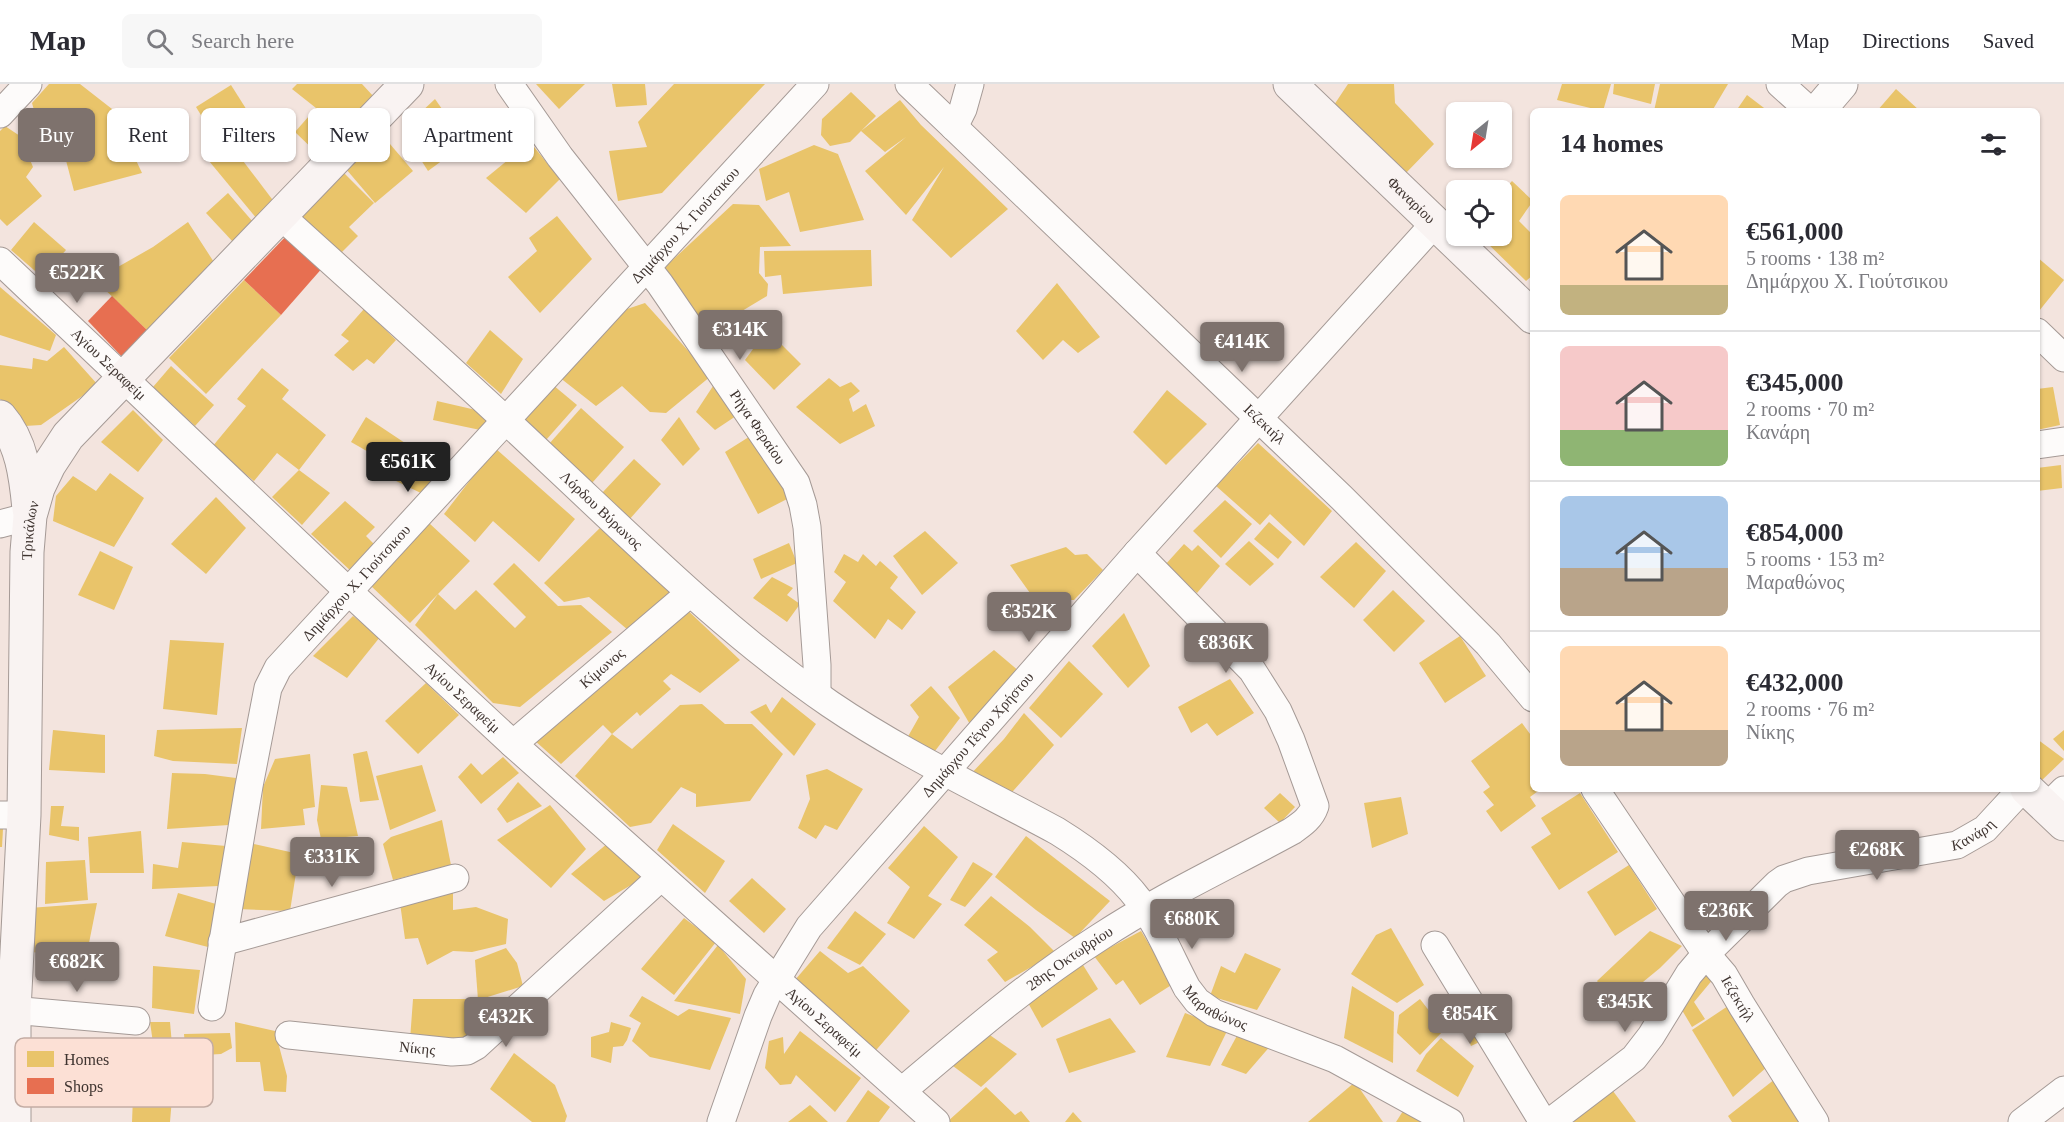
<!DOCTYPE html>
<meta charset="utf-8">
<style>
:root{--surface:#fff;--page:#f7f7f7;--text:#2b2b33;--muted:#7c7c81;--line:#e1e1e2;--accent:#7e726d}
body{margin:0;font-family:Georgia,serif;background:var(--page);color:var(--text);height:100vh;display:flex;flex-direction:column;font-size:22px;white-space:nowrap}
*{box-sizing:border-box;margin:0}
p{font-size:20px;color:var(--muted)}
.icon{flex:none;width:33px;height:33px;fill:none;stroke:currentColor;stroke-width:2;stroke-linecap:round;stroke-linejoin:round}
.map{position:relative;flex:1;overflow:hidden}
.side{position:absolute;left:1530px;top:24px;width:510px;height:684px;display:flex;flex-direction:column;background:var(--surface);border-radius:9px;box-shadow:0 2px 4px #0004}
.side>*{flex:none}
.hud{position:absolute;left:18px;top:24px;width:570px;height:54px;display:flex;gap:12px}
.needle{width:39px;rotate:210deg}
.controls{position:absolute;left:1446px;top:18px;display:grid;gap:12px}
.controls a{display:grid;place-items:center;width:66px;height:66px;border-radius:9px;background:var(--surface);box-shadow:0 2px 4px #0004;font-size:30px}
.price{position:absolute;translate:-50% -51px;padding:0 14px;border-radius:6px;background:var(--accent);color:#fff;font-size:20px;line-height:39px;filter:drop-shadow(0 2px 3px #0008)}
.price::after{content:'';position:absolute;left:50%;top:36px;width:18px;height:14px;margin-left:-9px;background:inherit;clip-path:polygon(0 0,100% 0,50% 100%)}
.price.on{background:#222;color:#fff}
ul{padding:0;list-style:none}
li{display:flex;align-items:center;gap:18px;height:150px;padding:0 30px}
li+li{border-top:2px solid var(--line)}
li span{display:grid;place-items:center;flex:none;width:168px;height:120px;border-radius:9px;color:#555}
li>.icon{margin-inline-start:auto}
span .icon{width:72px;height:72px;fill:#fffc;stroke-width:1}
li b{font-size:26px}
h2{display:flex;justify-content:space-between;align-items:center;height:72px;padding:0 30px;font-size:26px}
.tag{padding:0 21px;border-radius:9px;background:var(--surface);box-shadow:0 2px 4px #0004;font-size:21px;line-height:54px}
.tag.on{background:var(--accent);color:#fff}
header{display:flex;align-items:center;gap:36px;box-sizing:border-box;height:84px;padding:0 30px;background:var(--surface);border-bottom:2px solid var(--line)}
header strong{font-size:28px}
nav{display:flex;gap:33px;margin-inline-start:auto;font-size:21px}
.search{width:420px;height:54px;background:var(--page);display:flex;align-items:center;gap:15px;box-sizing:border-box;padding:0 21px;border-radius:9px;color:var(--muted);font-size:22px}
.map>svg:first-child{display:block}
</style>
<header>
<strong>Map</strong>
<div class="search"><svg class="icon" aria-label="search" viewBox="0 0 24 24"><circle cx="10" cy="10" r="6"/><path d="M15 15l6 6"/></svg>Search here</div>
<nav><a>Map</a><a>Directions</a><a>Saved</a></nav>
</header>
<div class="map">
<svg width="2064" height="1038" viewBox="0 0 2064 1038">
<rect width="100%" height="100%" fill="#f3e4de"/>
<!-- homes -->
<g fill="#e9c46a">
<polygon points="49,0 80,0 112,25 142,89 74,107 63,65 46,68 32,19"/>
<polygon points="297,0 362,0 374,13 322,74 295,48 316,24 292,5"/>
<polygon points="536,0 585,0 559,25"/>
<polygon points="612,0 645,0 647,21 616,23"/>
<polygon points="674,0 765,0 662,109 618,117 609,67 647,63 638,38"/>
<polygon points="1348,0 1394,0 1395,19 1434,60 1405,90 1332,24"/>
<polygon points="1562,0 1611,0 1603,27 1557,16"/>
<polygon points="1614,0 1655,0 1651,20 1613,10"/>
<polygon points="1660,0 1728,0 1712,27 1654,27"/>
<polygon points="231,1 257,42 221,64 196,23"/>
<polygon points="1896,5 1920,27 1877,27"/>
<polygon points="851,8 876,32 861,47 900,16 921,41 1008,125 951,174 912,136 944,83 906,131 865,87 906,53 885,68 861,47 850,58 830,62 821,51 822,35"/>
<polygon points="1747,11 1768,27 1736,27"/>
<polygon points="435,15 466,59 428,87 402,46"/>
<polygon points="5,42 20,52 33,83 26,93 42,112 7,142 0,135 0,47"/>
<polygon points="384,53 413,87 375,119 346,85"/>
<polygon points="530,58 560,95 526,129 486,94"/>
<polygon points="231,61 275,119 257,135 209,77"/>
<polygon points="814,61 838,70 864,136 800,148 789,108 766,117 759,85"/>
<polygon points="344,89 374,119 349,143 358,152 335,175 296,136"/>
<polygon points="1512,97 1533,117 1519,137 1533,151 1533,191 1526,197 1480,152 1502,152 1502,108"/>
<polygon points="228,109 253,138 234,159 206,129"/>
<polygon points="733,120 759,121 791,162 760,163 759,189 768,200 767,212 737,230 695,233 665,183"/>
<polygon points="557,132 592,175 540,229 508,193 537,167 529,154"/>
<polygon points="34,138 66,166 42,193 11,166"/>
<polygon points="188,138 219,186 152,251 95,196 153,163"/>
<polygon points="871,166 872,202 783,210 781,191 765,193 764,167"/>
<polygon points="2037,173 2064,196 2039,227 2037,225"/>
<polygon points="244,196 281,231 206,310 169,274"/>
<polygon points="1057,199 1100,253 1078,269 1063,256 1043,276 1016,247"/>
<polygon points="0,203 56,251 50,267 0,251"/>
<polygon points="645,219 711,292 666,329 650,328 622,302 596,322 559,293 627,225"/>
<polygon points="364,225 396,256 374,280 367,275 353,287 334,271 349,257 341,251"/>
<polygon points="490,246 523,275 501,310 466,279"/>
<polygon points="767,246 801,280 774,306 745,276"/>
<polygon points="64,263 98,301 41,341 25,342 0,315 0,281 32,285 33,274 47,277"/>
<polygon points="171,282 214,321 195,342 153,303"/>
<polygon points="262,284 289,306 282,315 326,351 299,386 277,369 254,397 212,363 246,322 237,315"/>
<polygon points="829,294 840,303 851,298 860,307 849,315 853,328 866,320 875,342 840,360 796,323"/>
<polygon points="715,299 739,330 715,346 696,328"/>
<polygon points="553,301 577,321 546,356 523,335"/>
<polygon points="2053,303 2060,341 2037,346 2037,305"/>
<polygon points="1167,306 1207,340 1166,381 1133,348"/>
<polygon points="437,317 489,329 485,347 433,336"/>
<polygon points="581,324 624,363 592,399 549,360"/>
<polygon points="133,326 163,356 138,388 101,358"/>
<polygon points="366,333 444,385 427,412 394,396 400,386 351,358"/>
<polygon points="679,333 700,365 683,382 661,356"/>
<polygon points="752,351 789,414 758,430 725,368"/>
<polygon points="1258,359 1332,427 1304,462 1270,430 1260,441 1216,402"/>
<polygon points="495,364 575,435 539,478 493,437 475,458 444,430"/>
<polygon points="634,375 661,400 628,437 602,409"/>
<polygon points="2061,381 2062,404 2037,407 2037,384"/>
<polygon points="299,386 330,409 302,441 272,413"/>
<polygon points="110,389 144,414 114,463 53,437 56,412 73,392 96,407"/>
<polygon points="216,413 246,444 206,490 171,460"/>
<polygon points="1225,416 1252,440 1221,474 1193,447"/>
<polygon points="345,417 375,443 366,452 375,461 352,488 311,450"/>
<polygon points="1269,438 1292,458 1278,475 1254,455"/>
<polygon points="429,439 470,477 438,510 455,526 476,506 515,544 526,533 493,500 514,479 558,522 581,521 612,548 520,623 493,619 415,541 438,510 410,539 370,501"/>
<polygon points="603,441 673,507 628,546 589,513 564,518 544,499"/>
<polygon points="925,447 958,479 922,511 893,472"/>
<polygon points="1249,457 1274,480 1250,502 1225,480"/>
<polygon points="1356,458 1386,487 1354,524 1320,493"/>
<polygon points="789,459 797,479 761,495 753,475"/>
<polygon points="1184,460 1192,467 1198,461 1220,482 1197,509 1165,481"/>
<polygon points="1066,463 1075,471 1087,470 1103,486 1074,516 1035,516 1010,481"/>
<polygon points="100,467 133,483 114,526 78,511"/>
<polygon points="844,470 858,478 863,470 876,482 880,477 898,493 890,504 916,528 902,546 888,535 875,555 833,517 846,498 834,488"/>
<polygon points="772,493 793,504 787,511 800,520 787,538 753,514"/>
<polygon points="1393,506 1425,537 1394,568 1363,536"/>
<polygon points="682,521 740,576 700,609 671,590 663,597 671,605 640,632 637,628 612,650 603,641 561,680 534,656"/>
<polygon points="1124,529 1150,582 1128,604 1092,562"/>
<polygon points="353,532 380,553 347,594 313,572"/>
<polygon points="1460,552 1486,592 1445,619 1419,579"/>
<polygon points="170,556 224,559 217,631 163,625"/>
<polygon points="994,566 1020,588 971,642 948,603"/>
<polygon points="1069,577 1103,610 1061,654 1029,624"/>
<polygon points="1230,595 1254,629 1217,652 1207,639 1191,649 1178,623"/>
<polygon points="426,599 459,631 418,670 385,637"/>
<polygon points="931,602 960,634 932,671 906,656 919,633 910,621"/>
<polygon points="782,613 816,640 794,672 750,628 766,620 771,629"/>
<polygon points="702,620 725,640 752,640 783,670 750,717 696,723 696,710 681,703 651,739 630,743 575,692 612,650 632,665 680,621"/>
<polygon points="1024,629 1054,661 1005,716 968,693 1004,655"/>
<polygon points="1522,639 1533,654 1533,705 1541,705 1530,713 1536,722 1501,748 1486,727 1494,721 1483,708 1490,703 1471,677"/>
<polygon points="242,644 237,680 173,677 154,672 157,646"/>
<polygon points="53,646 105,651 105,689 49,686"/>
<polygon points="2064,646 2064,667 2053,655"/>
<polygon points="2037,655 2064,675 2039,699 2037,697"/>
<polygon points="367,667 379,716 360,718 353,670"/>
<polygon points="310,670 315,723 303,725 305,741 261,745 263,703 275,675"/>
<polygon points="503,673 519,689 481,720 458,693 471,679 482,691"/>
<polygon points="422,681 436,727 390,746 376,692"/>
<polygon points="827,685 863,705 837,746 825,741 816,755 798,744 810,715 806,691"/>
<polygon points="172,689 205,690 236,694 229,741 167,745"/>
<polygon points="518,698 542,722 507,739 497,725"/>
<polygon points="321,701 347,703 358,752 321,755 317,736"/>
<polygon points="1280,709 1295,723 1280,739 1264,724"/>
<polygon points="1580,709 1618,768 1559,806 1531,763 1551,750 1541,734"/>
<polygon points="1401,713 1408,750 1372,764 1364,719"/>
<polygon points="550,721 586,765 551,804 497,756"/>
<polygon points="51,722 64,722 61,742 79,743 79,757 49,751"/>
<polygon points="442,736 451,781 393,796 383,760 391,753"/>
<polygon points="673,740 725,777 705,809 657,766"/>
<polygon points="924,742 958,773 928,812 942,820 914,855 887,839 910,803 888,784"/>
<polygon points="0,745 3,745 2,763 0,763"/>
<polygon points="141,747 144,789 90,789 88,753"/>
<polygon points="1026,752 1110,817 1075,854 1036,826 995,793"/>
<polygon points="182,758 226,762 219,802 152,805 153,780 178,784"/>
<polygon points="249,759 299,770 290,827 237,825"/>
<polygon points="608,759 643,794 604,817 571,790"/>
<polygon points="85,776 88,816 45,820 46,778"/>
<polygon points="973,778 993,790 965,823 950,816"/>
<polygon points="1629,781 1657,825 1615,852 1587,808"/>
<polygon points="752,794 786,825 764,849 729,817"/>
<polygon points="453,806 453,826 476,823 508,835 506,860 472,868 453,867 427,881 418,854 405,855 400,819"/>
<polygon points="178,809 216,820 208,863 165,852"/>
<polygon points="991,812 1030,843 1056,869 1005,898 987,876 998,868 964,841"/>
<polygon points="97,819 85,879 50,883 46,869 30,868 29,824"/>
<polygon points="855,827 886,850 860,881 827,864"/>
<polygon points="684,834 716,858 674,911 641,885"/>
<polygon points="1391,844 1424,901 1397,919 1351,890 1376,851"/>
<polygon points="1141,847 1173,900 1140,921 1123,896 1116,901 1094,872"/>
<polygon points="1650,847 1682,862 1660,884 1615,921 1597,897"/>
<polygon points="718,861 746,895 740,930 674,917"/>
<polygon points="506,864 517,879 523,902 478,916 475,876"/>
<polygon points="820,867 848,889 863,882 910,927 871,972 795,896"/>
<polygon points="1245,869 1281,885 1257,926 1210,912 1221,882 1235,889"/>
<polygon points="1083,881 1098,905 1042,944 1027,917"/>
<polygon points="153,882 200,886 194,930 152,924"/>
<polygon points="1701,884 1714,894 1694,918 1705,935 1692,943 1676,916"/>
<polygon points="1352,902 1394,928 1393,979 1344,954"/>
<polygon points="642,912 678,932 689,925 731,934 710,986 650,973 632,957 641,939 629,932"/>
<polygon points="413,915 466,915 480,919 483,944 471,945 460,961 410,956"/>
<polygon points="1420,915 1444,946 1420,971 1397,949 1399,931"/>
<polygon points="1728,922 1768,982 1733,1013 1692,946"/>
<polygon points="1185,929 1228,945 1210,982 1166,973"/>
<polygon points="1110,934 1136,968 1069,989 1056,955"/>
<polygon points="1480,936 1486,955 1471,962 1463,943"/>
<polygon points="150,938 170,938 173,972 155,973"/>
<polygon points="235,938 275,947 287,992 286,1008 264,1007 260,978 236,978"/>
<polygon points="611,938 631,944 627,956 623,962 613,963 611,979 591,973 591,953 609,948"/>
<polygon points="800,947 861,994 835,1028 796,991 791,1000 780,1001 765,984 769,957 783,953 784,970"/>
<polygon points="984,947 1017,970 981,1003 949,979"/>
<polygon points="1239,948 1272,960 1246,990 1221,981"/>
<polygon points="230,949 232,964 221,970 186,972 184,950"/>
<polygon points="1441,954 1474,982 1458,1013 1416,987 1426,970"/>
<polygon points="514,969 555,1001 567,1032 565,1038 532,1038 490,1005"/>
<polygon points="1775,995 1802,1038 1732,1038 1728,1032"/>
<polygon points="1355,998 1383,1038 1308,1038"/>
<polygon points="986,1003 1015,1031 1021,1027 1030,1038 947,1038"/>
<polygon points="1610,1003 1636,1038 1574,1038 1566,1029"/>
<polygon points="868,1006 890,1023 879,1038 846,1038"/>
<polygon points="133,1013 172,1014 170,1038 132,1038"/>
<polygon points="1410,1016 1445,1038 1396,1038"/>
<polygon points="810,1021 828,1038 788,1038"/>
<polygon points="1073,1028 1082,1038 1065,1038"/>
</g>
<!-- shops -->
<g fill="#e76f51">
<polygon points="289,149 324,182 281,231 244,196"/>
<polygon points="112,212 152,251 126,277 88,237"/>
</g>
<g fill="none" stroke-linecap="round" stroke-linejoin="round">
<defs>
<g id="minor">
<path id="s1" d="M509,0l51,73 100,127 136,199 7,22 4,22 10,138v29"/>
<path id="s2" d="M909,0l433,414 146,146 45,54"/>
<polyline points="1780,0 1810,27"/>
<polyline points="0,30 28,0"/>
<polyline points="954,43 963,25 970,0"/>
<path id="s3" d="M281,132c89,81 179,160 266,243 91,85 180,174 283,245 72,49 151,86 227,127 29,18 60,40 81,68 19,24 34,61 49,89l10,13 17,12 121,46 115,63"/>
<path id="s4" d="M0,177l348,330 165,153 423,378"/>
<polyline points="2037,248 2064,274"/>
<polyline points="2037,361 2064,357"/>
<polyline points="0,440 30,432"/>
<path id="s5" d="M513,660l177,-151"/>
<path id="s6" d="M1595,705l111,165 18,21 18,31 73,116"/>
<polyline points="2046,724 2064,706"/>
<polyline points="0,731 24,731"/>
<polyline points="222,858 455,794"/>
<polyline points="1435,861 1543,1038"/>
<path id="s7" d="M212,923l37,-221 19,-98 10,-20 537,-584"/>
<polyline points="0,925 136,937"/>
<path id="s8" d="M289,951l163,17 15,-1 9,-5 185,-169"/>
<path id="s9" d="M902,1007c64,-54 127,-109 198,-154 61,-40 128,-71 192,-106 10,-7 19,-13 23,-25l-24,-66 -13,-29 -26,-41 -115,-117"/>
<path id="s10" d="M721,1038l37,-106 9,-21 42,-68 328,-374 298,-330"/>
<path id="s11" d="M1550,1038l84,-64 17,-22 38,-62 17,-20 71,-70 7,-5 24,-8 149,-26 28,-16 37,-40"/>
<polyline points="2022,1038 2064,1006"/>
</g>
<polyline id="tertiary" points="1818,27 1841,0"/>
<g id="secondary">
<path id="s12" d="M1290,0l243,233"/>
<path d="M0,333c22,25 26,60 29,92"/>
<polyline points="2027,705 2064,740"/>
<path id="s13" d="M14,1038v-112l10,-195 3,-263 3,-36 8,-28 11,-23 19,-29 339,-352"/>
</g>
</defs>
<!-- minor casing -->
<use href="#minor" stroke="#a59a96" stroke-width="29"/>
<!-- tertiary casing -->
<use href="#tertiary" stroke="#a59a96" stroke-width="35"/>
<!-- secondary casing -->
<use href="#secondary" stroke="#a59a96" stroke-width="35"/>
<!-- minor -->
<use href="#minor" stroke="#fdfbfa" stroke-width="27"/>
<!-- tertiary -->
<use href="#tertiary" stroke="#fdfbfa" stroke-width="33"/>
<!-- secondary -->
<use href="#secondary" stroke="#f9f3f2" stroke-width="33"/>
</g>
<g text-anchor="middle" stroke-width="6" stroke-linejoin="round" paint-order="stroke">
<!-- street labels -->
<g font-size="15" fill="#3f3430" stroke="#fce0d5">
<text dy="5" stroke="none"><textPath href="#s12" startOffset="168">Φαναρίου</textPath></text>
<text dy="5" stroke="none"><textPath href="#s7" startOffset="948">Δημάρχου Χ. Γιούτσικου</textPath></text>
<text dy="5" stroke="none"><textPath href="#s4" startOffset="150">Αγίου Σεραφείμ</textPath></text>
<text dy="5" stroke="none"><textPath href="#s2" startOffset="492">Ιεζεκιήλ</textPath></text>
<text dy="5" stroke="none"><textPath href="#s1" startOffset="424">Ρήγα Φεραίου</textPath></text>
<text dy="5" stroke="none"><textPath href="#s3" startOffset="435">Λόρδου Βύρωνος</textPath></text>
<text dy="5" stroke="none"><textPath href="#s13" startOffset="592">Τρικάλων</textPath></text>
<text dy="5" stroke="none"><textPath href="#s7" startOffset="462">Δημάρχου Χ. Γιούτσικου</textPath></text>
<text dy="5" stroke="none"><textPath href="#s5" startOffset="117">Κίμωνος</textPath></text>
<text dy="5" stroke="none"><textPath href="#s4" startOffset="636">Αγίου Σεραφείμ</textPath></text>
<text dy="5" stroke="none"><textPath href="#s10" startOffset="471">Δημάρχου Τέγου Χρήστου</textPath></text>
<text dy="5" stroke="none"><textPath href="#s11" startOffset="536">Κανάρη</textPath></text>
<text dy="5" stroke="none"><textPath href="#s9" startOffset="214">28ης Οκτωβρίου</textPath></text>
<text dy="5" stroke="none"><textPath href="#s6" startOffset="254">Ιεζεκιήλ</textPath></text>
<text dy="5" stroke="none"><textPath href="#s3" startOffset="1239">Μαραθώνος</textPath></text>
<text dy="5" stroke="none"><textPath href="#s4" startOffset="1122">Αγίου Σεραφείμ</textPath></text>
<text dy="5" stroke="none"><textPath href="#s8" startOffset="129">Νίκης</textPath></text>
</g>
</g>
<!-- legend -->
<rect x="15" y="954" width="198" height="69" rx="9" fill="#fce0d5" stroke="#c3aca4" stroke-width="1.5"/>
<rect x="27" y="967" width="27" height="16" fill="#e9c46a"/>
<rect x="27" y="994" width="27" height="16" fill="#e76f51"/>
<g font-size="16" fill="#3f3430">
<text x="64" y="981">Homes</text>
<text x="64" y="1008">Shops</text>
</g>
</svg>
<div class="controls">
<a><svg class="needle" viewBox="-14 -14 28 28"><path d="M0-13l5 13h-10z" fill="#e53935"/><path d="M0 13l5-13h-10z" fill="#7c7c81"/></svg></a>
<a><svg class="icon" aria-label="locate" viewBox="0 0 24 24"><circle cx="12" cy="12" r="6"/><path d="M12 2v4M12 18v4M2 12h4M18 12h4"/></svg></a>
</div>
<b class="price" style="left:77px;top:220px">€522K</b>
<b class="price" style="left:740px;top:277px">€314K</b>
<b class="price" style="left:1242px;top:289px">€414K</b>
<b class="price on" style="left:408px;top:409px">€561K</b>
<b class="price" style="left:1029px;top:559px">€352K</b>
<b class="price" style="left:1226px;top:590px">€836K</b>
<b class="price" style="left:1877px;top:797px">€268K</b>
<b class="price" style="left:332px;top:804px">€331K</b>
<b class="price" style="left:1726px;top:858px">€236K</b>
<b class="price" style="left:1192px;top:866px">€680K</b>
<b class="price" style="left:77px;top:909px">€682K</b>
<b class="price" style="left:1625px;top:949px">€345K</b>
<b class="price" style="left:1470px;top:961px">€854K</b>
<b class="price" style="left:506px;top:964px">€432K</b>
<div class="hud">
<a class="tag on">Buy</a>
<a class="tag">Rent</a>
<a class="tag">Filters</a>
<a class="tag">New</a>
<a class="tag">Apartment</a>
</div>
<section class="side">
<h2>14 homes<svg class="icon" aria-label="filters" viewBox="0 0 24 24"><path d="M4 7h16M4 17h16"/><circle cx="9" cy="7" r="2"/><circle cx="15" cy="17" r="2"/></svg></h2>
<ul>
<li><span style="background:linear-gradient(#ffd9b3 75%,#c2b280 0)"><svg class="icon" aria-label="home" viewBox="0 0 24 24"><path d="M3 11l9-7 9 7M6 9v11h12V9"/></svg></span><div><b>€561,000</b><p>5 rooms · 138 m²</p><p>Δημάρχου Χ. Γιούτσικου</p></div></li>
<li><span style="background:linear-gradient(#f6c9c9 70%,#8fb573 0)"><svg class="icon" aria-label="home" viewBox="0 0 24 24"><path d="M3 11l9-7 9 7M6 9v11h12V9"/></svg></span><div><b>€345,000</b><p>2 rooms · 70 m²</p><p>Κανάρη</p></div></li>
<li><span style="background:linear-gradient(#a9c7e8 60%,#b9a48a 0)"><svg class="icon" aria-label="home" viewBox="0 0 24 24"><path d="M3 11l9-7 9 7M6 9v11h12V9"/></svg></span><div><b>€854,000</b><p>5 rooms · 153 m²</p><p>Μαραθώνος</p></div></li>
<li><span style="background:linear-gradient(#ffd9b3 70%,#b9a48a 0)"><svg class="icon" aria-label="home" viewBox="0 0 24 24"><path d="M3 11l9-7 9 7M6 9v11h12V9"/></svg></span><div><b>€432,000</b><p>2 rooms · 76 m²</p><p>Νίκης</p></div></li>
</ul>
</section>
</div>
